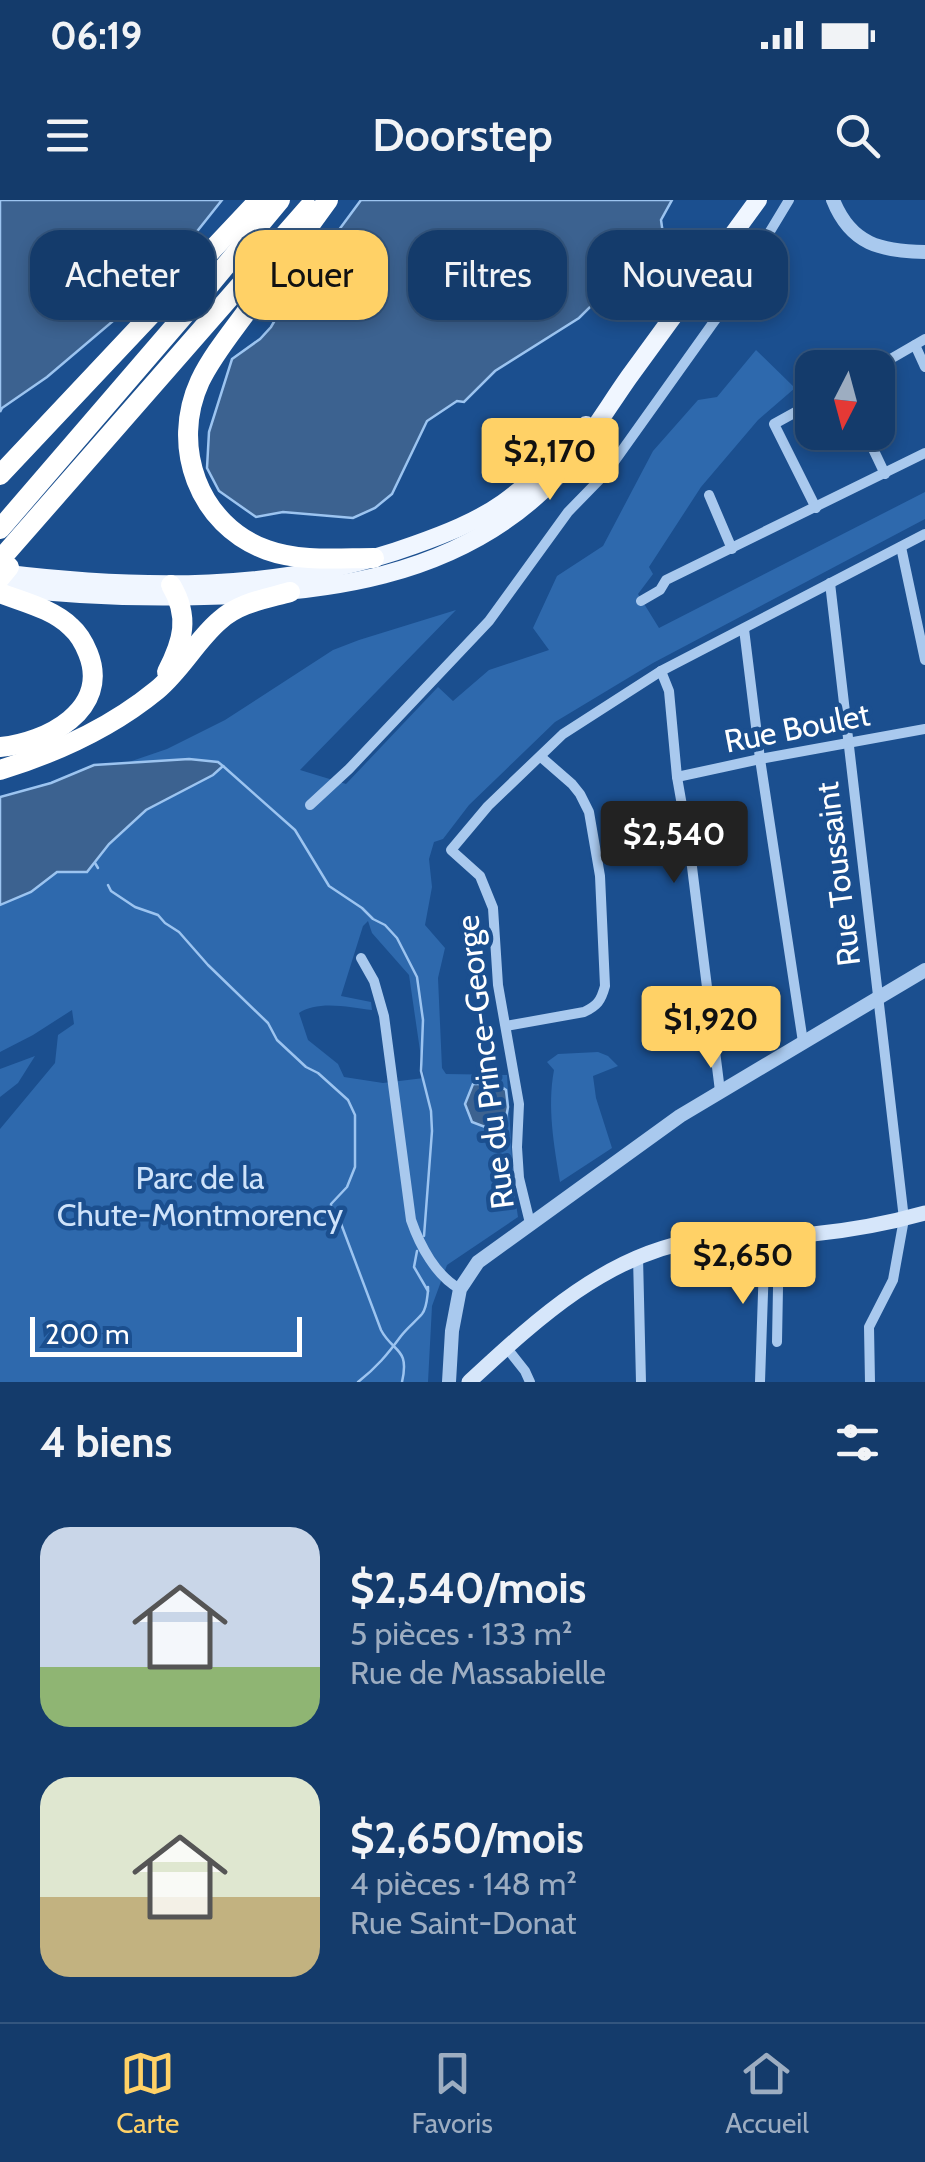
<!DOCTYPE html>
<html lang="fr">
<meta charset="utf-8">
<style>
:root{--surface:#143b6b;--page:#214673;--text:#f1f3f6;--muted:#9dadc1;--line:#33557e;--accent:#ffd166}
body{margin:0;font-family:Cabin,sans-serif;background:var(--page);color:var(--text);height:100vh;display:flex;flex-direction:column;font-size:38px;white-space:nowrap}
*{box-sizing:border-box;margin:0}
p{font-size:32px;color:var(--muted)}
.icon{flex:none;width:55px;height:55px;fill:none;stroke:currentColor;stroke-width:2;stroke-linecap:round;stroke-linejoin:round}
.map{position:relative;height:1182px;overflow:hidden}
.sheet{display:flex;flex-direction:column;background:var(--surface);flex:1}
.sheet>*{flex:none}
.banner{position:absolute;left:30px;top:30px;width:865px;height:90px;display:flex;gap:20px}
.needle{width:65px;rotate:186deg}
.tools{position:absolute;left:795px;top:150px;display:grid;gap:20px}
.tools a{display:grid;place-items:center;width:100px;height:100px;border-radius:20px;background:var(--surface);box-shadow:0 5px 15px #0003,0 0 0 2px var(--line);font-size:50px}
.scale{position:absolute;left:30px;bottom:25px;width:272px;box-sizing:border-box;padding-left:10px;border:5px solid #fff;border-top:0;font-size:28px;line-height:35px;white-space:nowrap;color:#fff;-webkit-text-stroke:8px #1b4f8f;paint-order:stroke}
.price{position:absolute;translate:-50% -85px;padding:0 22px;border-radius:10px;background:var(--accent);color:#111;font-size:32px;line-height:65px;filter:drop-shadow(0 2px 5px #0008)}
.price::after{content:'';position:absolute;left:50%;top:60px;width:30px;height:22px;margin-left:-15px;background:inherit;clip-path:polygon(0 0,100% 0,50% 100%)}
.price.current{background:#222;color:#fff}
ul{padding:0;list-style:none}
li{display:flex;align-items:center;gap:30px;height:250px;padding:0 40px}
li span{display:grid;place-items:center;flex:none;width:280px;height:200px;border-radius:30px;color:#555}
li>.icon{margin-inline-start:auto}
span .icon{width:120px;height:120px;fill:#fffc;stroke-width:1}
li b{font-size:42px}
h2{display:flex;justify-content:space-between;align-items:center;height:120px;padding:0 40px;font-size:42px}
.pill{padding:0 35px;border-radius:30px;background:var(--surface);box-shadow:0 5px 15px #0003,0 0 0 2px var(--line);font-size:35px;line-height:90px}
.pill.current{background:var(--accent);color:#111}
.status{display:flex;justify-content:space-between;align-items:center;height:70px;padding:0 50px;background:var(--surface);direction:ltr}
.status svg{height:28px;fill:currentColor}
header{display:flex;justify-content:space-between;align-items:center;height:130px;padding:0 40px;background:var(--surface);font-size:45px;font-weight:600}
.menu{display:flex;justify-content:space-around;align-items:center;height:140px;border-top:2px solid var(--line);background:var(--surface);font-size:28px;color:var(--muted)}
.menu a{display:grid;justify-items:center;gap:5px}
.menu .current{color:var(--accent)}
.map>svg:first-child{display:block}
</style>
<div class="status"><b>06:19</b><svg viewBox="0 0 49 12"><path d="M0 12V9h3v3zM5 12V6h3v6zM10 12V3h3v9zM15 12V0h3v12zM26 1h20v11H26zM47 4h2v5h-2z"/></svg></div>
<header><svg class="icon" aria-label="menu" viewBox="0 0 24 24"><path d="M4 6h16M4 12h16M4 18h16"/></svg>Doorstep<svg class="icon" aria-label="search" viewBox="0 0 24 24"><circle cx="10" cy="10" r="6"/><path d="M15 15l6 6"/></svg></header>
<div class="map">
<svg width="925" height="1182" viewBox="0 0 925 1182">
<rect width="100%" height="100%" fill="#1b4f8f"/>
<!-- green -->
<g fill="#2e69ad" fill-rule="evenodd">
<path d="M756,150l39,38 -37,32 -57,67 -52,80 4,7 -15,20 21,34 266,-136v27l-272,144 -98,59 -86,83 -26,34 -9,3 -5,17 3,28 -7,38 20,23 -7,30 4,90 4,6 61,1 7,116 4,26 -71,48 -15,41 -4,76h-428v-253l55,-66 3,-28 16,-11 -2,-14 -39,25 -33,17v-246l167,-57 58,-29 108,-70 26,-10 97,-30 -156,160 46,14 92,-97 15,14 36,-31 60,-20 -16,-22 24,-52 46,-30 50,-95 45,-51 19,-3zM368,721l4,12 37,42 15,103 -41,5 -39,-6 -6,-13 -30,-24 -9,-27c18,-13 51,-6 73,-3l-1,-8 -30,-6 22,-70z"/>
<path d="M598,852l10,4 10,10 -25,10 3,22 16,50 -52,34c-6,-37 -13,-75 -6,-112l-7,-8 11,-8z"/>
<polygon points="35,856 18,883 0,897 0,869"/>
</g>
<!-- water -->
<g fill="#3c6290" stroke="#9cc4f0" stroke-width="2.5">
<polygon points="0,0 222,0 152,88 47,177 2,208 0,212"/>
<polygon points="361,0 672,0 661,20 666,55 655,75 601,96 579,118 495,171 464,202 457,201 427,221 392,294 375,308 353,318 283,312 256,317 219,291 207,268 209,232 232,159 260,139 271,127 285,103"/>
<polygon points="189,559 218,562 223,566 213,575 146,610 109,644 87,672 57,672 31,692 0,705 0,597 51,583 94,565"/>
<polygon points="473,884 497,884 506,890 508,907 505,923 485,927 472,922 465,904"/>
</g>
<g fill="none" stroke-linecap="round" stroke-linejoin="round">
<!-- stream -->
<g stroke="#9cc4f0" stroke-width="2.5">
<polyline points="223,566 295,630 329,686 362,708 373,719 385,725 397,738 417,777 423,820 421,871 431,911 432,931 424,1036"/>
<polyline points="95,663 98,668"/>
<path d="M108,685l3,6 24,16 23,8 7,8 14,9 29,33 60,58 9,17 29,27 12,6 30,27 7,15v52l-8,20 -16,17v6l9,11 41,109c12,23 29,17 21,52"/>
<polyline points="417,1051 414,1067 428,1091 428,1087"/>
<path d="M358,1182c19,-15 29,-27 43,-46 6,-8 14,-14 21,-22 5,-6 5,-16 6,-23"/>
</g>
<!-- minor -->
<g stroke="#a9c9ee" stroke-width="10">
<polyline points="915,145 925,167"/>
<polyline points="875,168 925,139"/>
<polyline points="812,203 774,224 816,308"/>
<polyline points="865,232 885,274"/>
<polyline points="709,295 732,349"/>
<polyline points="901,347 925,460"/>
<polyline points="830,383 904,1019 893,1080 869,1127 870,1182"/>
<polyline points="641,401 660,390 666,380 925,253"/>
<polyline points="744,429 760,559 803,842"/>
<polyline points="661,471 669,491 677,577 690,651 720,891"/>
<polyline points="677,577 760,559 925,529"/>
<polyline points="310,605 349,569 489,421 568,312 606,273 723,109 789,0"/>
<path d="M361,758l13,23 10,35 27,204c9,26 25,56 49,69"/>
<path d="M506,826l78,-14c13,-6 17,-11 21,-26l-5,-110 -11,-64 -9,-18 -8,-10 -31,-27"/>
<polyline points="530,1023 519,978 517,947 519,904 498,785 493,708 480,676 451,650 488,606 563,534 661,471 925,334"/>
<polyline points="638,1057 641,1182"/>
<polyline points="777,1142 779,1034"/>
<polyline points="506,1147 525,1171 530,1182"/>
<polyline points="760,1182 765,1034"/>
</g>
<!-- tertiary -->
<g stroke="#a9c9ee" stroke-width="14">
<path d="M833,0c18,45 48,51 92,52"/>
<polyline points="449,1182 452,1131 460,1089 478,1062 680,916 925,770"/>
</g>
<!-- secondary -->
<path stroke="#d6e6fa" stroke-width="15" d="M469,1182c65,-60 138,-129 230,-142 38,-5 76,-3 114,-6 41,-4 73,-10 112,-21"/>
<!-- primary -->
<g stroke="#f0f6ff" stroke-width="18">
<path d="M0,373c138,17 282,20 414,-28 31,-11 62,-23 89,-42 32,-23 57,-50 83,-78"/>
<path d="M0,387c68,8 136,11 204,9 121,-3 246,-19 338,-105 36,-33 59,-74 87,-114 43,-59 86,-118 129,-177"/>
</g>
<!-- motorway -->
<g stroke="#fff" stroke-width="20">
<path d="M328,0c-27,37 -53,74 -81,111 -16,22 -35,45 -47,70 -30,65 -2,144 67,169 33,12 72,8 107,8"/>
<polyline points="0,275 259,0"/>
<polyline points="0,329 198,99 280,0"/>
<polyline points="0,360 308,8"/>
<path d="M0,393c23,9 53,16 71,34 8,7 13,16 17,26 23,57 -42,90 -88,94"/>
<path d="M167,472c16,-31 23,-55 4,-87"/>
<path d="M0,570c55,-17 112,-43 157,-80 24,-20 39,-49 62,-69 19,-18 46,-22 71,-29"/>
</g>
<!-- motorway-bridge -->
<polyline stroke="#fff" stroke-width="20" points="0,378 9,367"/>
</g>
<g text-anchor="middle" stroke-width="9" stroke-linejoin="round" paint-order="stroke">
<!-- street labels -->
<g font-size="32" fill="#fff" stroke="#1b4f8f">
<text transform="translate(797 528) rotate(-11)" y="11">Rue Boulet</text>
<text transform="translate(838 674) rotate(-97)" y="11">Rue Toussaint</text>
<text transform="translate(485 862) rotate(-97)" y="11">Rue du Prince-George</text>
</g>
<!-- park labels -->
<g font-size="32" fill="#cfe3fa" stroke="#1b4f8f">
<text x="200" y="989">Parc de la<tspan x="200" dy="37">Chute-Montmorency</tspan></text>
</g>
</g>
</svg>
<div class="tools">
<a><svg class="needle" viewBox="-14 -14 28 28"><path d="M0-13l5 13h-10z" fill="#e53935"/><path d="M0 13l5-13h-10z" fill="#9dadc1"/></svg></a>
</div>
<div class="scale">200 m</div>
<b class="price" style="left:550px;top:303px">$2,170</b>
<b class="price current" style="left:674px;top:686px">$2,540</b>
<b class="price" style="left:711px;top:871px">$1,920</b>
<b class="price" style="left:743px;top:1107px">$2,650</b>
<div class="banner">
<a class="pill">Acheter</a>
<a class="pill current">Louer</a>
<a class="pill">Filtres</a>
<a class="pill">Nouveau</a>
</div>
</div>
<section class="sheet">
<h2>4 biens<svg class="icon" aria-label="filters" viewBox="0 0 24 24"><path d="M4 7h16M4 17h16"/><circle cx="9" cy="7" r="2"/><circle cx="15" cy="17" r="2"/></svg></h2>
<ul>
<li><span style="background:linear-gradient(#c9d6e8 70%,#8fb573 0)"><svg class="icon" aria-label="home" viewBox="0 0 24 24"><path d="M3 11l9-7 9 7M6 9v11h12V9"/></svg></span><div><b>$2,540/mois</b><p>5 pièces · 133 m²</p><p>Rue de Massabielle</p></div></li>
<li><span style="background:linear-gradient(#dfe7d0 60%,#c2b280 0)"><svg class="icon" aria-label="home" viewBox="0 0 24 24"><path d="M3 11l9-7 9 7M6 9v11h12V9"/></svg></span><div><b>$2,650/mois</b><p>4 pièces · 148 m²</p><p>Rue Saint-Donat</p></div></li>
</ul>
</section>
<nav class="menu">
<a class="current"><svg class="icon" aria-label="map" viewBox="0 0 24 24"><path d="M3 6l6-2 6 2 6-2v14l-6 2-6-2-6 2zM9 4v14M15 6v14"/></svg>Carte</a>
<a><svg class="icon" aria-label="saved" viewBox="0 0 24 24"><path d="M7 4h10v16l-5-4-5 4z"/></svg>Favoris</a>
<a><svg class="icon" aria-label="home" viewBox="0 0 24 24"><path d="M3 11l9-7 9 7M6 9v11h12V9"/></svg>Accueil</a>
</nav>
